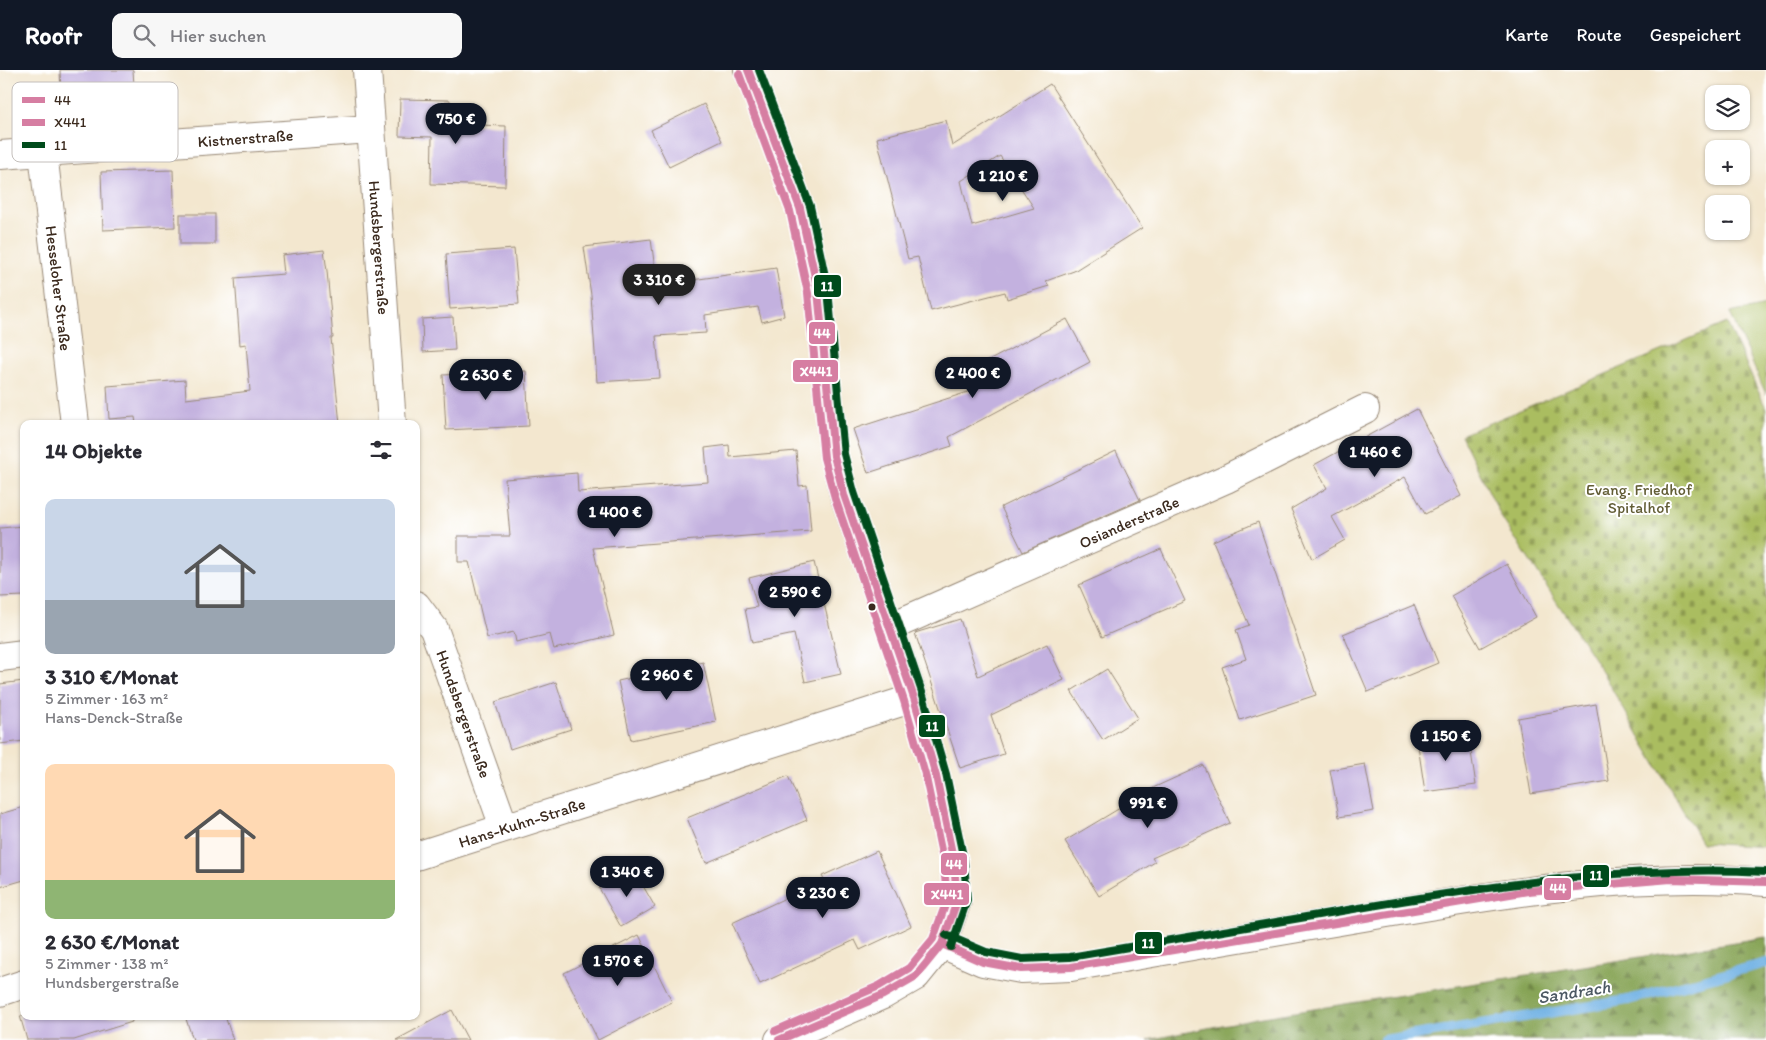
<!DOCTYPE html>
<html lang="de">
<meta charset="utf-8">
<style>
:root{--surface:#fff;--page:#f7f7f7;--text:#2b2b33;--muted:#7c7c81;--accent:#111827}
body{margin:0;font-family:Itim,sans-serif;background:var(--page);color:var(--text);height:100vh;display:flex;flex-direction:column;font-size:19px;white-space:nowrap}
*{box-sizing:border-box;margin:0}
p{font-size:16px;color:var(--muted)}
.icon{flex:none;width:28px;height:28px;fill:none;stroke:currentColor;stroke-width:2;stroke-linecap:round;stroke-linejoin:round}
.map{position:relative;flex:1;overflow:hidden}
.panel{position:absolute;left:20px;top:350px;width:400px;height:600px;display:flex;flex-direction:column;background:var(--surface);border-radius:10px;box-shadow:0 1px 4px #0004}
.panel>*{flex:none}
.controls{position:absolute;left:1705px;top:15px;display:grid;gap:10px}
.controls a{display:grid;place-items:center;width:45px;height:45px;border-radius:10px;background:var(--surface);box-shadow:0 1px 4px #0004;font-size:25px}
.price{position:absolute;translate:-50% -42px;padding:0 11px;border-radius:18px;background:var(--accent);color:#fff;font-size:16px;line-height:32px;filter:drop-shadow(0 1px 2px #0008)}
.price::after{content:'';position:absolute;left:50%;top:30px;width:15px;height:11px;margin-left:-8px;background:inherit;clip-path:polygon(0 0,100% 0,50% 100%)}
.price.selected{background:#222;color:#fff}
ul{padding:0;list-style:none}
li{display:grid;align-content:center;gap:10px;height:265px;padding:0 25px}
li span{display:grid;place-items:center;height:155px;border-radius:10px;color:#555}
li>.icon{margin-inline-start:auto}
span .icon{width:90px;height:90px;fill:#fffc;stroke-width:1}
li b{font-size:21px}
h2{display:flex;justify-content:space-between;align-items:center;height:60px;padding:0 25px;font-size:21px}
header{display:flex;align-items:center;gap:30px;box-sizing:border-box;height:70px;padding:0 25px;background:var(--accent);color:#fff}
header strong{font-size:24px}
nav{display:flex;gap:28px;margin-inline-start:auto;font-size:18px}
.search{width:350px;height:45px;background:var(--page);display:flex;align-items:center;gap:12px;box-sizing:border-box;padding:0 18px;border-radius:10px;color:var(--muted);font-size:19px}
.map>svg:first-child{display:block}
</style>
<header>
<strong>Roofr</strong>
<div class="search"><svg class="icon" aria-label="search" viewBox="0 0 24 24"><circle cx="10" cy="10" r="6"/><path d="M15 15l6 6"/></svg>Hier suchen</div>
<nav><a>Karte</a><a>Route</a><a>Gespeichert</a></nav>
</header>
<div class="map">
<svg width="1766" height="970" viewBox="0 0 1766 970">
<defs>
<pattern id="forest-firs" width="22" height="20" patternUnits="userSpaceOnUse" patternTransform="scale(1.25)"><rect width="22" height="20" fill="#87a456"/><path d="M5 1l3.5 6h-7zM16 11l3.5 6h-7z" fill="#708647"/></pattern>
<pattern id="cemetery-stones" width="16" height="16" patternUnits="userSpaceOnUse" patternTransform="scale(1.25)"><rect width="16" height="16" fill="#aabd60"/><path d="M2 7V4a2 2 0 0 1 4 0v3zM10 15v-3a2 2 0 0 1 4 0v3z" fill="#8c9a4f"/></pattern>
</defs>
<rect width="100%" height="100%" fill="#fff"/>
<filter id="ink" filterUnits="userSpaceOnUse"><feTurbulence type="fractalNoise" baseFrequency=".02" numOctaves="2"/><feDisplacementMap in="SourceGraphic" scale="10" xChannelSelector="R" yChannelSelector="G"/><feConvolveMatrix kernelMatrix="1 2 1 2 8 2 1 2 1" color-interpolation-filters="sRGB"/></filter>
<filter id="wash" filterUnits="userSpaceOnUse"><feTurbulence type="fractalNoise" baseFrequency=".0096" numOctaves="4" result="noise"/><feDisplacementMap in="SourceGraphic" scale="20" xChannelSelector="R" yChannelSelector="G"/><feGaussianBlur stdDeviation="1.12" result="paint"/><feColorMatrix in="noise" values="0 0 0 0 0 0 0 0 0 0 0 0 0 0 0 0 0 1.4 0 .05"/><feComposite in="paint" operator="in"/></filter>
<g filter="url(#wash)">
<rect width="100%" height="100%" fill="#f3e7cf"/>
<!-- forest -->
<polygon fill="url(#forest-firs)" stroke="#61673a" points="1766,867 1766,970 1148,970 1257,948"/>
<!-- cemetery -->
<polygon fill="url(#cemetery-stones)" stroke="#72743f" points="1727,253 1766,338 1766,777 1702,773 1595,590 1503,450 1461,365"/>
<!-- garden -->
<polygon fill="#aabd60" stroke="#72743f" points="1766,235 1766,324 1730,243"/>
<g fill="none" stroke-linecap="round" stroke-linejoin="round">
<!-- stream -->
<polyline stroke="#6fb1e4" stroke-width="10" points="1384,970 1628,930 1766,893"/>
</g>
<g id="blocks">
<!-- building -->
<g fill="#c3b1df" fill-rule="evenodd">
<polygon points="60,0 133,0 134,16 61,25"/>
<path d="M1050,14l92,144 -68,43 -28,10 3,5 -42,13 -2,-7 -74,19 -13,-54 -10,2 -31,-121 69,-18 6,26zM1000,86l34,52 -62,18 -11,-45z"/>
<polygon points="400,29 450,30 449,54 506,56 505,116 431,114 432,67 399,66"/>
<polygon points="704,34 722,71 669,97 651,60"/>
<polygon points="173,100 175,157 103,160 101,102"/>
<rect x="180" y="144" width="35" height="30"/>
<polygon points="651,169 657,215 776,198 784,246 762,252 758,237 705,245 706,263 656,266 660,308 597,312 591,225 584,177"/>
<polygon points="514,179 519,234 450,239 446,184"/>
<polygon points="324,180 327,201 333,268 331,268 340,354 136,354 135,347 109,349 107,316 185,310 186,329 250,321 246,274 240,275 235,208 284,204 282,185"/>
<polygon points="453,247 455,280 423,282 422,249"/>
<polygon points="1067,249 1090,292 949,367 952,376 868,403 853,359 971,321 962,305"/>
<polygon points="526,301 529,356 446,360 443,305"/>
<polygon points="1417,339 1461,426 1425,444 1405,407 1332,447 1345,470 1312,489 1291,439 1327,418 1314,395"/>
<polygon points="729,375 730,387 796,381 799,416 807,415 811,461 593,478 614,565 554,579 550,564 516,572 514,562 487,568 469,492 458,492 458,466 510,466 505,409 577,403 578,422 708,412 705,378"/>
<polygon points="1116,381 1140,430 1023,482 1001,437"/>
<polygon points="1258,452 1316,625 1240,650 1222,597 1246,589 1236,560 1249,555 1213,471"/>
<polygon points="24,456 24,526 0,527 0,458"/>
<polygon points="1161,479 1185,531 1102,567 1079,515"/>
<polygon points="814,492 841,604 805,612 794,564 752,573 745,539 757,537 749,508"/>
<polygon points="1507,494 1536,547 1480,578 1451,526"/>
<polygon points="1414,535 1438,593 1368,622 1343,564"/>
<polygon points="960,549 978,606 1047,574 1064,610 991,645 1004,684 960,698 915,563"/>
<polygon points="703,592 716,652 631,670 618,611"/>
<polygon points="1107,599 1138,648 1103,670 1071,621"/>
<polygon points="24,611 24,671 0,674 0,614"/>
<polygon points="556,612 571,659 510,679 495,632"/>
<polygon points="1596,634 1609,711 1531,724 1518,648"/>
<polygon points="1468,662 1476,715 1425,722 1417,669"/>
<polygon points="1365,694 1374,741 1339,747 1330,700"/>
<polygon points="1203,695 1230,753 1152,788 1155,792 1099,826 1065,771 1155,717"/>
<polygon points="788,706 807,750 706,793 687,748"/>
<polygon points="24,737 24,810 0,817 0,744"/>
<polygon points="877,781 911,856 860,880 855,870 760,914 732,853 824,810 822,806"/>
<polygon points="633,798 655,837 621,857 599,818"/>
<polygon points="639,865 672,932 598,970 564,903"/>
<polygon points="452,940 468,970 396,970"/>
<polygon points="20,946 131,946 132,952 74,970 27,970"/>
<polygon points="185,946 225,946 233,970 193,970"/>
</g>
</g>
</g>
<g filter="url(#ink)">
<use href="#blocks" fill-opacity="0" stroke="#978876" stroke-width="1"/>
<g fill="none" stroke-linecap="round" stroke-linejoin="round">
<defs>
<g id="minor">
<path id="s1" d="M367,0l25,354"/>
<polyline points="748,0 800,138 818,221 834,386 844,425 914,628 936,706 954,793 957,831 942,874 916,906 883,925 779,970"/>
<path id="s2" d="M43,83l32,271"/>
<path id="s3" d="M0,85l371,-26"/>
<path id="s4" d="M416,535l18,24 70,198"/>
<path id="s5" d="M890,557l336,-148 139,-70"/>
<polyline points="0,587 24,584"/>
<path id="s6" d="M416,786l498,-158"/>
<path d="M942,874l41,18 38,7 50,-2c105,-18 211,-37 316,-54 124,-21 253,-42 379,-31"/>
<polyline points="0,922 24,914"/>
</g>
</defs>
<!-- minor casing -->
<use href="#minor" stroke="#978876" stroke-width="30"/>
<!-- minor -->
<use href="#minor" stroke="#fff" stroke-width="28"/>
<defs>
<g id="bus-1">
<polyline points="748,0 800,138 818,221 834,386 844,425 914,628 936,706 954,793 957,831 942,874 916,906 883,925 779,970"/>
<polyline points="942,874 983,892 1021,899 1071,897 1528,821 1671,809 1766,812"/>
</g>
<polyline id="bus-2" points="739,4 790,141 808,223 824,388 835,428 904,631 926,708 944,794 947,830 933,869 909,898 879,916 775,961"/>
<g id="bus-3">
<polyline points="759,0 810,136 828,220 844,384 854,422 923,625 946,704 964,791 967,830 951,877"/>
<path d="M946,865l40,17 36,7 48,-2c104,-18 208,-36 313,-53 128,-21 253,-39 383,-32"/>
</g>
</defs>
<!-- bus-1 casing -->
<use href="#bus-1" stroke="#fff" stroke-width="11"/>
<!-- bus-2 casing -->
<use href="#bus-2" stroke="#fff" stroke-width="11"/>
<!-- bus-3 casing -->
<use href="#bus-3" stroke="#fff" stroke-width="11"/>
<!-- bus-1 -->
<use href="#bus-1" stroke="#d67ea2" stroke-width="8"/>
<!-- bus-2 -->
<use href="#bus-2" stroke="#d67ea2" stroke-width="8"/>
<!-- bus-3 -->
<use href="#bus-3" stroke="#004b1b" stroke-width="8"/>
</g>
</g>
<!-- markers -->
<circle fill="#3b2a1e" stroke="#fff" stroke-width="2" cx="872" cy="537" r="4.5"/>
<g text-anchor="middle" stroke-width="4" stroke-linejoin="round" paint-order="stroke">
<!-- street labels -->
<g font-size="16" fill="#3b2a1e" stroke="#fff">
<text dy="6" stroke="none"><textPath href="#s3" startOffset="246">Kistnerstraße</textPath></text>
<text dy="6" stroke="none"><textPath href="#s1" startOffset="178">Hundsbergerstraße</textPath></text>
<text dy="6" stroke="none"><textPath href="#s2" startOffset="136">Hesseloher Straße</textPath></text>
<text dy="6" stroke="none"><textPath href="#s5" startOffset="261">Osianderstraße</textPath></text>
<text dy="6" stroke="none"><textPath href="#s4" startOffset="120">Hundsbergerstraße</textPath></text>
<text dy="6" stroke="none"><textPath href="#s6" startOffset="111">Hans-Kuhn-Straße</textPath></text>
</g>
<!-- park labels -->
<g font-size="16" fill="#625d35" stroke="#fff">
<text x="1639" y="425">Evang. Friedhof<tspan x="1639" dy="18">Spitalhof</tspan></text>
</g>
<!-- water labels -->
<g font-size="18" font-style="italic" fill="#4d5963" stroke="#fff">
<text transform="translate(1574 922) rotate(-9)" y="6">Sandrach</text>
</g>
</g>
<!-- legend -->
<rect x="12" y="12" width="166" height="80" rx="8" fill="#fff" stroke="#c4bfbc" stroke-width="1"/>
<rect x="22" y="27" width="23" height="6" fill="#d67ea2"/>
<rect x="22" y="49" width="23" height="7" fill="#d67ea2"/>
<rect x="22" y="72" width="23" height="6" fill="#004b1b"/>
<g font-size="14" fill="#3b2a1e">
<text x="54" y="35">44</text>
<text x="54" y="57">X441</text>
<text x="54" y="80">11</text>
</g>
<g stroke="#fff" stroke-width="2">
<rect x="813" y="204" width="29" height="24" rx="5" fill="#004b1b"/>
<rect x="808" y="251" width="28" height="24" rx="5" fill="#d67ea2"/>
<rect x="792" y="289" width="47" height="24" rx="5" fill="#d67ea2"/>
<rect x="918" y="644" width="28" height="24" rx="5" fill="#004b1b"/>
<rect x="940" y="782" width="28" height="24" rx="5" fill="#d67ea2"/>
<rect x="1582" y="794" width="28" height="24" rx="5" fill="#004b1b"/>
<rect x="1543" y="807" width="29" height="24" rx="5" fill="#d67ea2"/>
<rect x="923" y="812" width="47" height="24" rx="5" fill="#d67ea2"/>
<rect x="1134" y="861" width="29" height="24" rx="5" fill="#004b1b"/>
</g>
<g font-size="14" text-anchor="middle" font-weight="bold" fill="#fff">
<text x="827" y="221">11</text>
<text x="822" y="268">44</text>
<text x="816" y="306">X441</text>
<text x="932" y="661">11</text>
<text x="954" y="799">44</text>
<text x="1596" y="810">11</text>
<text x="1558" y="823">44</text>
<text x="947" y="829">X441</text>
<text x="1148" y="878">11</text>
</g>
</svg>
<div class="controls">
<a><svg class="icon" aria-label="layers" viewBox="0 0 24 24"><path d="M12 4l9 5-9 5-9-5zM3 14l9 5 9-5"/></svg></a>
<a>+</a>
<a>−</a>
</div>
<b class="price" style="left:456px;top:75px">750 €</b>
<b class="price" style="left:1003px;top:132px">1 210 €</b>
<b class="price selected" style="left:659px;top:236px">3 310 €</b>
<b class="price" style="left:973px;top:329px">2 400 €</b>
<b class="price" style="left:486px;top:331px">2 630 €</b>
<b class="price" style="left:1375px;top:408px">1 460 €</b>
<b class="price" style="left:615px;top:468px">1 400 €</b>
<b class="price" style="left:795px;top:548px">2 590 €</b>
<b class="price" style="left:667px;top:631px">2 960 €</b>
<b class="price" style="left:1446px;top:692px">1 150 €</b>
<b class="price" style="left:1148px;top:759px">991 €</b>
<b class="price" style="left:627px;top:828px">1 340 €</b>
<b class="price" style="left:823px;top:849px">3 230 €</b>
<b class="price" style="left:618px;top:917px">1 570 €</b>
<section class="panel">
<h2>14 Objekte<svg class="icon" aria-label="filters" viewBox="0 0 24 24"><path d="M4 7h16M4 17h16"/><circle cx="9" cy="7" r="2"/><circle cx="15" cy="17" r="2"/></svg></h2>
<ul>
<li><span style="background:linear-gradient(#c9d6e8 65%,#9aa5b1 0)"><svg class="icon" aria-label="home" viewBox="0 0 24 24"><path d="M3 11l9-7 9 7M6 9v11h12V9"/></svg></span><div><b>3 310 €/Monat</b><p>5 Zimmer · 163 m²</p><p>Hans-Denck-Straße</p></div></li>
<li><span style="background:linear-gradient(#ffd9b3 75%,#8fb573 0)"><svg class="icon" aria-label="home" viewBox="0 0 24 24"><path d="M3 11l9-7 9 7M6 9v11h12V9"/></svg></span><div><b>2 630 €/Monat</b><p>5 Zimmer · 138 m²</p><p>Hundsbergerstraße</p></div></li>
</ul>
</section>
</div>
